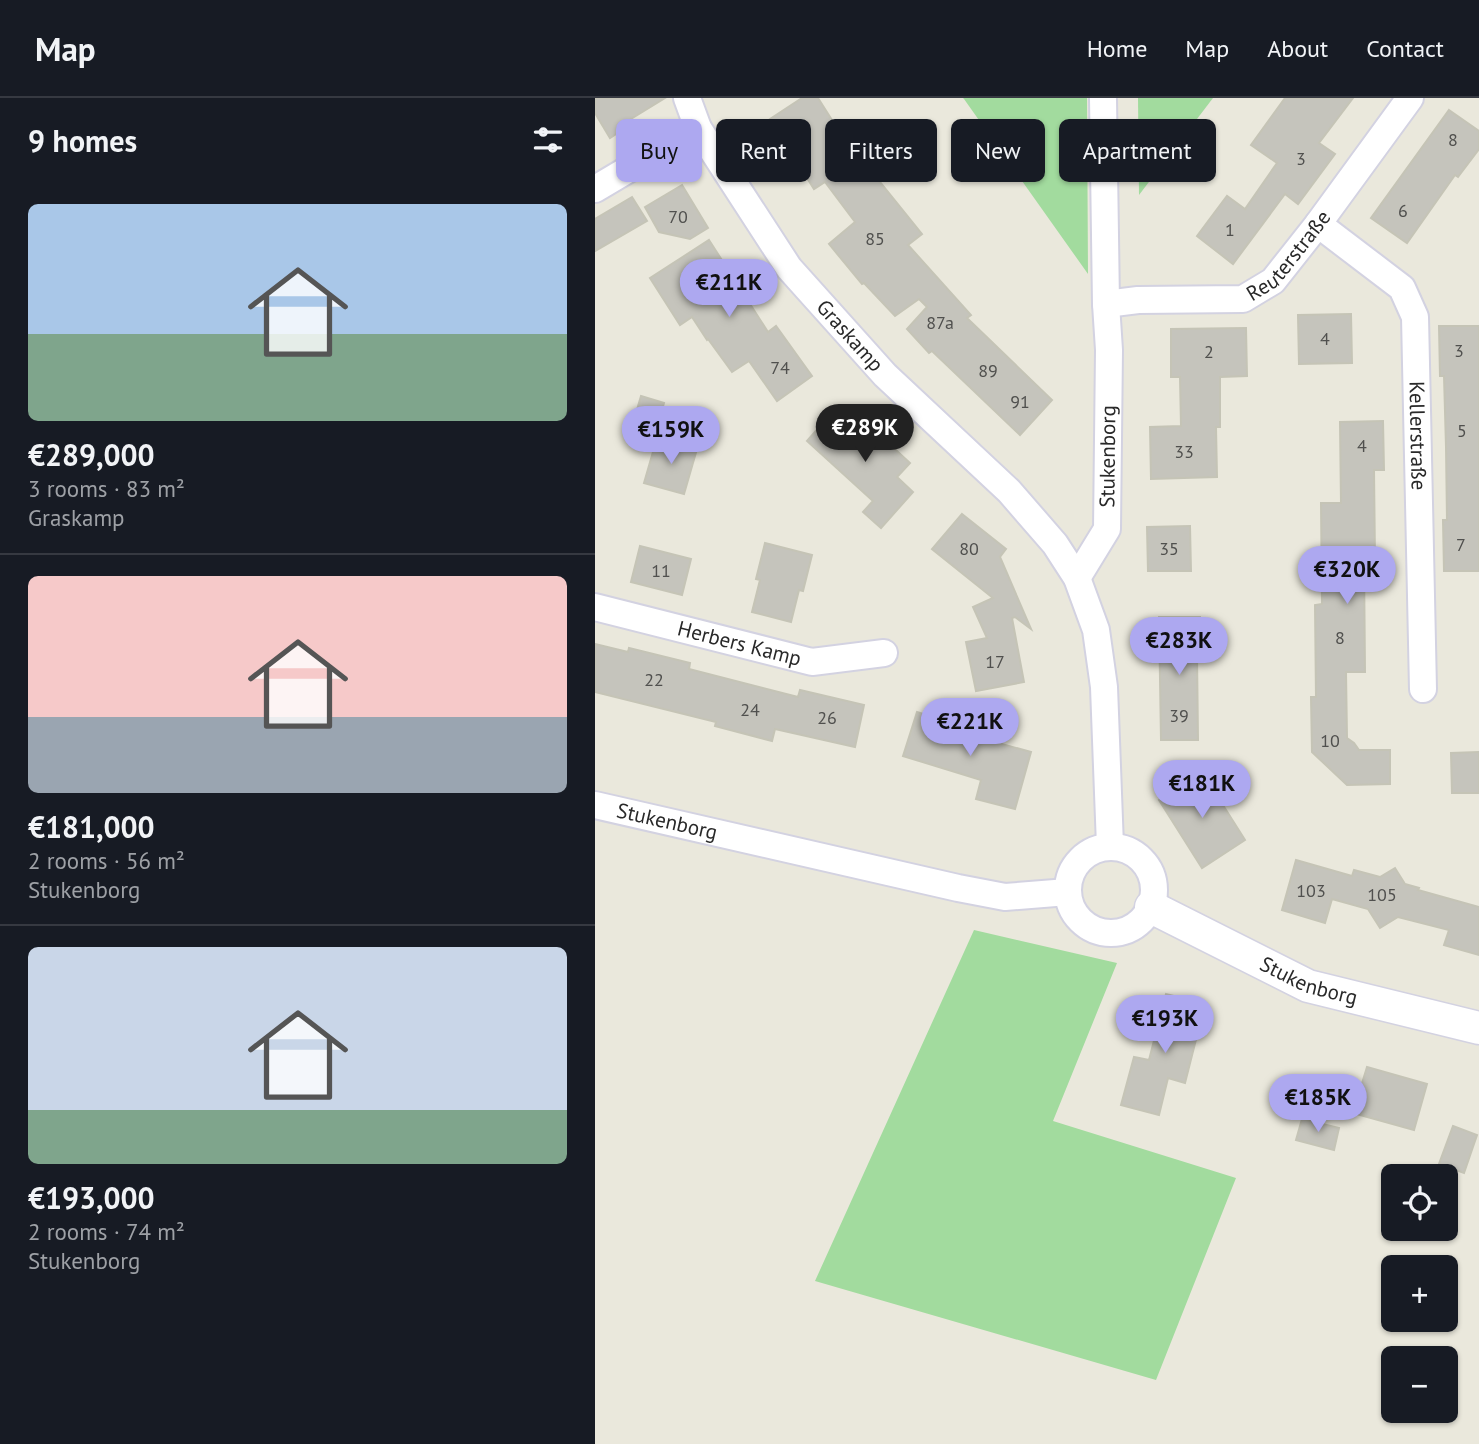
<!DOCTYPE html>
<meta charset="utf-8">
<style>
:root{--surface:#171b24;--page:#20242c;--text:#f1f3f6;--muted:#9ea1a6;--line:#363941;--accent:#ada8f0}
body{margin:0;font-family:"PT Sans",sans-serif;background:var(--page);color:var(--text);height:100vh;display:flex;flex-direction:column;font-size:26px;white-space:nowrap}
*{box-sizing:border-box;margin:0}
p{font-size:23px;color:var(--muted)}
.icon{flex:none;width:38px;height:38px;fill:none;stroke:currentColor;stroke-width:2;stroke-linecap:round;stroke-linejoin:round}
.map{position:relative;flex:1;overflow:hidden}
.drawer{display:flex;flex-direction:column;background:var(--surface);width:595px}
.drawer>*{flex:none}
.hud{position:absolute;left:21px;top:21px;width:665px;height:63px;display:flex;gap:14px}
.buttons{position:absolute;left:786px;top:1066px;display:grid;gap:14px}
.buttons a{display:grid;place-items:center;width:77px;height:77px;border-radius:10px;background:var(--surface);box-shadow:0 2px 5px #0004;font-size:35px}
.price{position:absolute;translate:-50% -60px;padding:0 16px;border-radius:24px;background:var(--accent);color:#111;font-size:23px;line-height:46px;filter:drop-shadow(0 2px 4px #0008)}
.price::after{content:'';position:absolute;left:50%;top:42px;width:21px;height:16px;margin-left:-10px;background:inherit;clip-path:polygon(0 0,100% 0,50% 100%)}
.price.active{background:#222;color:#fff}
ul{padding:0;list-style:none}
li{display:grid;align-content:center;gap:14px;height:371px;padding:0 28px}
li+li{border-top:2px solid var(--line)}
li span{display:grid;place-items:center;height:217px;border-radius:10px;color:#555}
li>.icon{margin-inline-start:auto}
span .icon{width:126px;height:126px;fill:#fffc;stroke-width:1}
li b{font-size:30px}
h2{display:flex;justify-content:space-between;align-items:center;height:84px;padding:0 28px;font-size:30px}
.pill{padding:0 24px;border-radius:10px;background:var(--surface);box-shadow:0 2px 5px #0004;font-size:24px;line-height:63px}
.pill.active{background:var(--accent);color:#111}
header{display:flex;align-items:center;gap:42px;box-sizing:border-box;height:98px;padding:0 35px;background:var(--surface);border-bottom:2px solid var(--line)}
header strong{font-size:33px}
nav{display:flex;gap:38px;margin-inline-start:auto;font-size:24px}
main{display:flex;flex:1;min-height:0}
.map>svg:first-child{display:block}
</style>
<header>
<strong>Map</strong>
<nav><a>Home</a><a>Map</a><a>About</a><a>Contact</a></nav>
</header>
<main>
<section class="drawer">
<h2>9 homes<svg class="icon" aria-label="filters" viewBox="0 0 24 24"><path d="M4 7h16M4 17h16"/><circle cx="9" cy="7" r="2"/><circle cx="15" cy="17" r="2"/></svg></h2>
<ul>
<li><span style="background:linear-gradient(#a9c7e8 60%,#7fa58c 0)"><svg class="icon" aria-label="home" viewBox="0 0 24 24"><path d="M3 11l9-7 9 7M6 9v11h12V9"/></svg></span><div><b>€289,000</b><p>3 rooms · 83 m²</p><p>Graskamp</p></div></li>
<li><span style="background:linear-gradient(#f6c9c9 65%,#9aa5b1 0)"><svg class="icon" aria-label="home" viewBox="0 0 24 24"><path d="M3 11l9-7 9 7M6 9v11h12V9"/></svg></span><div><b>€181,000</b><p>2 rooms · 56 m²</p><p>Stukenborg</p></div></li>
<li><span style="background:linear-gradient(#c9d6e8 75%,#7fa58c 0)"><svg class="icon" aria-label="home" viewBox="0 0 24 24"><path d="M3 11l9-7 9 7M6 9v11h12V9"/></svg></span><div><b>€193,000</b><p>2 rooms · 74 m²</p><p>Stukenborg</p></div></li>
</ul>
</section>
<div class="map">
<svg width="884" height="1346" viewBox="0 0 884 1346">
<rect width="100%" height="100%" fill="#eae8dc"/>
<!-- green -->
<g fill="#a2db9e">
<polygon points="368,0 492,0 493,176 369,1"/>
<polygon points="543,0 618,0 544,97"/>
<polygon points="379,832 522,865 458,1023 641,1080 561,1282 220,1183"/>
</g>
<!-- building -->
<g fill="#c5c4bc" stroke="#c5c4b6" stroke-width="2">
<polygon points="0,0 70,0 31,24 30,30 15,40 0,15"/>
<polygon points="207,0 223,0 268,71 272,68 327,136 313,147 376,217 372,220 457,302 425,337 337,253 334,255 312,231 332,209 324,201 300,218 269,185 267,186 234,146 260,124 230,84 219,91 175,21"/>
<polygon points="690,0 758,0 724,45 740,56 703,106 690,96 638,166 602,138 632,98 650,111 682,65 656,47"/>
<polygon points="854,12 884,33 884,51 863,79 860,77 812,145 776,120"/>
<polygon points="87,87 113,130 95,141 64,134 50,109"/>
<polygon points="37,99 52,123 0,153 0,121"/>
<polygon points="114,142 173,234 181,228 217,278 182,303 154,263 137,274 113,241 112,242 97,219 85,227 55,180"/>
<polygon points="756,216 757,265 704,266 703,217"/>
<polygon points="844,228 884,228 884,473 849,473 848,422 852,422 851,349 849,278 845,278"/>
<polygon points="651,230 652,278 625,279 625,329 621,329 622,379 556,381 555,329 586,328 585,279 576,279 576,231"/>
<polygon points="46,298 69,305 59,339 36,332"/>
<polygon points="263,317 315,365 302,379 318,394 286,430 268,414 278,403 212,343 234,318 249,332"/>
<polygon points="788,323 789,372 779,372 780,463 769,463 770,574 751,574 752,640 759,645 764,652 795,652 795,686 752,687 717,654 716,599 721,599 720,507 727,506 726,405 746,405 745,324"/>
<polygon points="62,340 102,351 89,396 49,385"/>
<polygon points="367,416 411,451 405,459 436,531 420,519 417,520 429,584 381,593 371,544 392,540 378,509 398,500 337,451"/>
<polygon points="595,428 596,473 553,473 552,429"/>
<polygon points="170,445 217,457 208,493 204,492 196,524 157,514 165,482 161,481"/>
<polygon points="45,448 96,461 87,497 36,484"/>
<polygon points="564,519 605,519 606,557 602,557 603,642 566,642"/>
<polygon points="0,546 33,554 34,550 95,565 94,571 203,599 205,592 269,607 260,649 180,631 177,643 120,628 121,624 0,594"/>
<polygon points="322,614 369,629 367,635 436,654 420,711 381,701 386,682 308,658"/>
<polygon points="884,654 884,695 857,695 856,655"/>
<polygon points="607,674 650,742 607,770 564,702"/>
<polygon points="701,762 757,778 759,772 785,779 800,770 810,786 824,790 823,792 884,809 884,857 849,847 854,832 803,819 785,830 773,811 737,801 730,825 687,812"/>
<polygon points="571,896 610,906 590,985 573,980 564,1017 526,1007 539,959 554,962"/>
<polygon points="772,969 832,986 819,1032 758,1015"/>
<polygon points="707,1021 744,1030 739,1052 701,1042"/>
<polygon points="858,1028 882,1037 869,1075 844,1066"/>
</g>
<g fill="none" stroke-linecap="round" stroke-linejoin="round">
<defs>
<g id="minor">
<path id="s1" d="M92,0l11,30 91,140 96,107 124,116 46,53 22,34 19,52 8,57 6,159"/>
<polyline points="0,91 103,30"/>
<path id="s2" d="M723,126l84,64 13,29 8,372"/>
<path id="s3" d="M511,206l32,-4 105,-1 30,-18 45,-57 92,-126"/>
<path id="s4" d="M482,480l30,-49 2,-179 -3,-46 -3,-206"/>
<path id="s5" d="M0,509l217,55 72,-9"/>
<path id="s6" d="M0,707l363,83 47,9 63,-5"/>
<circle cx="516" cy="792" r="43"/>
</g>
<g id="tertiary">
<path id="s7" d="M556,809l157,79 171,42"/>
</g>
</defs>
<!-- minor casing -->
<use href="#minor" stroke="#d3d2e1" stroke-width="30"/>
<!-- tertiary casing -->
<use href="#tertiary" stroke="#d3d2e1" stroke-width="35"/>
<!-- minor -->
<use href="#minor" stroke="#fff" stroke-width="26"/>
<!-- tertiary -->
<use href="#tertiary" stroke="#fff" stroke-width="32"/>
</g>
<g text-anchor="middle" stroke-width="5" stroke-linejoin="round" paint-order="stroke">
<!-- number labels -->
<g font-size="18" fill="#50504e">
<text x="858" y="48">8</text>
<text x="706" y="67">3</text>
<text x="808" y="119">6</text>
<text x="83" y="125">70</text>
<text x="635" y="138">1</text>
<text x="280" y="147">85</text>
<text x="345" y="231">87a</text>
<text x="730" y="247">4</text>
<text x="864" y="259">3</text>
<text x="614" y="260">2</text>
<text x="185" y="276">74</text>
<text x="393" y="279">89</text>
<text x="425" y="310">91</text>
<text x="867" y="339">5</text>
<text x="767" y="354">4</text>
<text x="589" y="360">33</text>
<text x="866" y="453">7</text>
<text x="374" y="457">80</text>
<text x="574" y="457">35</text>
<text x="66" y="479">11</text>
<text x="745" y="546">8</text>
<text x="400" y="570">17</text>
<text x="59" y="588">22</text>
<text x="155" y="618">24</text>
<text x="584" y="624">39</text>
<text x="232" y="626">26</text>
<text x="735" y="649">10</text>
<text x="716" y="799">103</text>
<text x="787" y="803">105</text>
</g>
<!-- street labels -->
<g font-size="21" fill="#292929" stroke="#fff">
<text dy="7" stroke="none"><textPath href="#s3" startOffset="201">Reuterstraße</textPath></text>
<text dy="7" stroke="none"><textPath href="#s1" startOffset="290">Graskamp</textPath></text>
<text dy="7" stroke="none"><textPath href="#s2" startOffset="256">Kellerstraße</textPath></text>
<text dy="7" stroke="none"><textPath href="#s4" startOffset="130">Stukenborg</textPath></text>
<text dy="7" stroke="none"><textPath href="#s5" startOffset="149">Herbers Kamp</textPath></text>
<text dy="7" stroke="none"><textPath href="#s6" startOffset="74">Stukenborg</textPath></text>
<text dy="7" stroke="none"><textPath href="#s7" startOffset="175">Stukenborg</textPath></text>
</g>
</g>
</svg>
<div class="buttons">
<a><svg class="icon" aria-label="locate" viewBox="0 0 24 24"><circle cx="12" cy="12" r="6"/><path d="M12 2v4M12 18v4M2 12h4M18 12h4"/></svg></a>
<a>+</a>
<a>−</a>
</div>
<b class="price" style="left:134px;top:221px">€211K</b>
<b class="price active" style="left:270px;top:366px">€289K</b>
<b class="price" style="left:76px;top:368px">€159K</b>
<b class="price" style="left:752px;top:508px">€320K</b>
<b class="price" style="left:584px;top:579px">€283K</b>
<b class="price" style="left:375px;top:660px">€221K</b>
<b class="price" style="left:607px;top:722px">€181K</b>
<b class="price" style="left:570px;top:957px">€193K</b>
<b class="price" style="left:723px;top:1036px">€185K</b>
<div class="hud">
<a class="pill active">Buy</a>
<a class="pill">Rent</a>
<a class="pill">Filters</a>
<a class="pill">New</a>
<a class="pill">Apartment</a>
</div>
</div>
</main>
